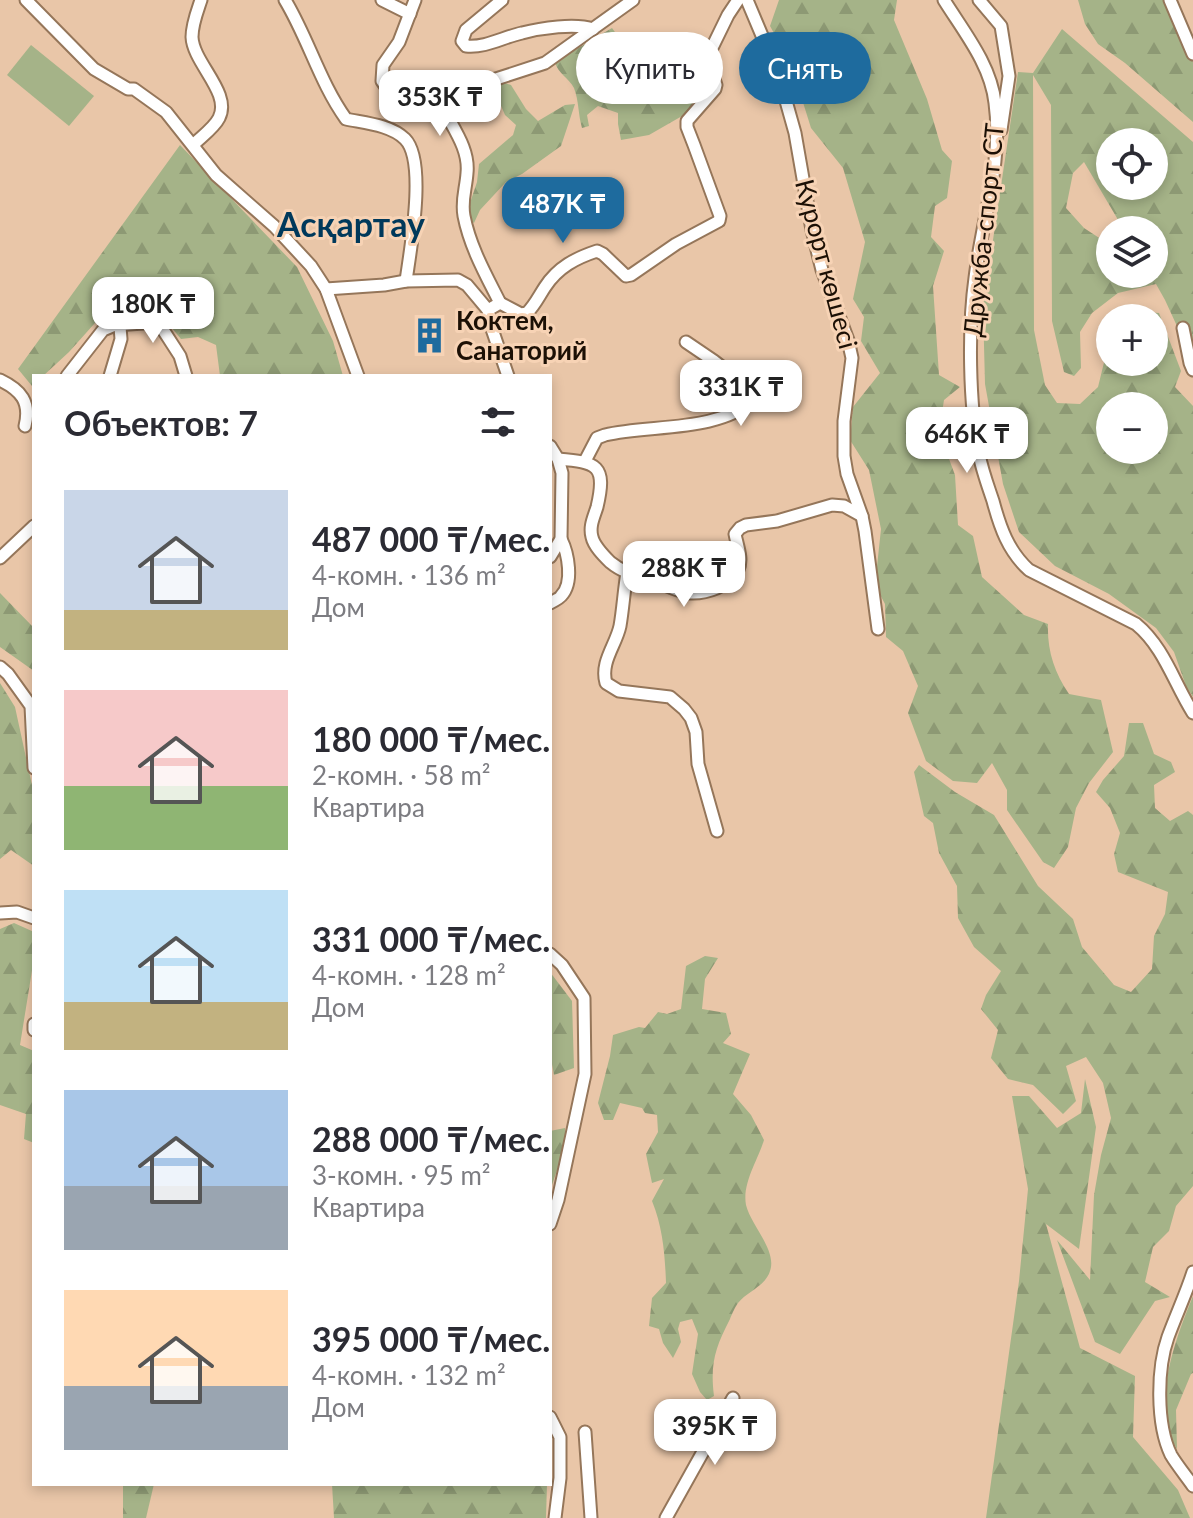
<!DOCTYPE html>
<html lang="ru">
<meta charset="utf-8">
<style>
:root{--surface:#fff;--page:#f2f2f3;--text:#2b2b33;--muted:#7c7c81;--accent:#1e6b9e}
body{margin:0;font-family:Lato,sans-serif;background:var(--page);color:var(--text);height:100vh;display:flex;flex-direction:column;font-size:30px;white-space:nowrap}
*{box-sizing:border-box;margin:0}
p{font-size:26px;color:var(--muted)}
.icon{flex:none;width:44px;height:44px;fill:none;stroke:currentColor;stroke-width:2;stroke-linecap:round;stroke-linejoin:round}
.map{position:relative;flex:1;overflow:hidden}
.side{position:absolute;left:32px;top:374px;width:520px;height:1112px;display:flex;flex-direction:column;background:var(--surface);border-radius:0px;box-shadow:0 4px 12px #0003}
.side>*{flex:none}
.hud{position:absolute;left:576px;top:32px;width:496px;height:72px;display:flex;gap:16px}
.fabs{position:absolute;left:1096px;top:128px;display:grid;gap:16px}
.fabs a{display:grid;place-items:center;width:72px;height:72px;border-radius:50%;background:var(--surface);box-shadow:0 4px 12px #0003;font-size:40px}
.price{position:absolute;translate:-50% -68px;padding:0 18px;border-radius:16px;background:#fff;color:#222;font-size:26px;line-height:52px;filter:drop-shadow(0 2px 4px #0008)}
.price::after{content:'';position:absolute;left:50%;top:48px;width:24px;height:18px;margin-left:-12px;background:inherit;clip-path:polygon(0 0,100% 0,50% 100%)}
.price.current{background:var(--accent);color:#fff}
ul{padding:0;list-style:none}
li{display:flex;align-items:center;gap:24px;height:200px;padding:0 32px}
li span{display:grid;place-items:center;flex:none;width:224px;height:160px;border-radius:0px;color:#555}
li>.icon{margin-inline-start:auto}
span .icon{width:96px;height:96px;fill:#fffc;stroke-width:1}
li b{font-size:34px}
h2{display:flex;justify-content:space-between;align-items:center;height:96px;padding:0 32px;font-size:34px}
.chip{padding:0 28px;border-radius:36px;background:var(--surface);box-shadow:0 4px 12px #0003;font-size:28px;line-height:72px}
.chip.current{background:var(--accent);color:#fff}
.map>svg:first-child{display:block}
</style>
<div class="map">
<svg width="1193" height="1518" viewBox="0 0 1193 1518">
<defs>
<pattern id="forest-firs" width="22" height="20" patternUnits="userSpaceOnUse" patternTransform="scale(2)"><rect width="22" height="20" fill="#a5b388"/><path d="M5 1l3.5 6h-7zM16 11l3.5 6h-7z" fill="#8d9974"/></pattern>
</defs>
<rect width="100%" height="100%" fill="#e9c6a8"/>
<!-- green -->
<polygon fill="#a5b388" points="31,45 94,96 69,126 7,75"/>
<!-- forest -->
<g fill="url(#forest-firs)" fill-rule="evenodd">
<path d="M779,0h118l-3,20 33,79 15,51 10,11 -5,37 -12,8 -4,31 13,14 -11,35 6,89 21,12 -16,13 -5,32 16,43 3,50 15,11 9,41 42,38 24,9c-1,26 6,48 21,70l32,6 12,52 -24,31 -13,25 -8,39 -14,21 -11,-6 -36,-52v-20l-15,-27 -15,20 -24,-2 -27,-20 -18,-48 10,-27 -15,-35 -17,-14 -1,-33 -10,-19 6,-56 -12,-59 -19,-30 3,-33 27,-34 -19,-32 3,-24 -11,-18 12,-57 -22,-74 -32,-40 -20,-64 -21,-38z"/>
<polygon points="1078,0 1166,0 1193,59 1193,122 1125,63 1098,44 1085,24"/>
<path d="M612,28l8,11 -3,13 21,-4 15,12 8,1 -1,14 -15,15 52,13 -1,5 -47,27 -28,5 -3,-16v-11l-20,-7 -11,9 2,11 -7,2c-4,-14 -3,-27 -8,-40 -5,-10 -16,-14 -19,-26z"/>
<path d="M1062,29l131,113v219l-28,-61 -9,-16 -38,9 -26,20 -12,19 1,36 -7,8 -10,-4 -12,-51 -1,-216 -18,-30 1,255 11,55 12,18 23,1 18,-17 12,-49v24h44v-44h-33l11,-7 27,2 22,58 -6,16 18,19v291l-7,-11 -12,-34 -18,-24 -47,-34 -54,-28 -36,-34 -16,-48 -18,-100 -2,-77 35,-235 15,1zM1110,142h44v44h-44zM1084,162l40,68h30v44h-44v-29l-26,-17 -18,-20 7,-35zM1110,406h44v44h-44z"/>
<polygon points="502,82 511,85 526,109 538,121 565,105 575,104 561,146 522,174 506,182 480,210 474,223 468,218 468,209 477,182 479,164 513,135 516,125 505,115 499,101 493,103 486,93 493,86"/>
<polygon points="180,145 297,267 333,341 343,376 220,376 216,345 198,337 181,339 154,306 103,314 69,352 43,376 34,376 34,385 32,386 18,369"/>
<polygon points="0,593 34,628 34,671 0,647"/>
<polygon points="0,683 15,707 32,785 34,786 34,866 11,850 0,859"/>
<polygon points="1129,723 1143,723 1154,754 1171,762 1175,772 1154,785 1155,808 1170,821 1188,811 1193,815 1193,1186 1176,1206 1169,1231 1153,1247 1145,1282 1170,1297 1155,1301 1120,1354 1095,1342 1057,1240 1090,1280 1094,1195 1101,1155 1111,1118 1103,1083 1086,1057 1066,1066 1076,1101 1063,1114 1033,1085 1008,1079 991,1058 998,1030 981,1009 986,995 1001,971 974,947 958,918 957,886 939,853 933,823 924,816 914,772 919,765 955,792 994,815 1038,886 1073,919 1082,947 1114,985 1131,992 1152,969 1154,936 1165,914 1168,892 1118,872 1114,854 1120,833 1110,808 1096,792 1103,780 1124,756"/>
<polygon points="14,923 34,932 34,958 20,1045 34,1051 34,1143 24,1139 26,1114 0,1105 0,929"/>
<path d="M705,956l13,2 -13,21 -3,30 24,4 5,21 -8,9 27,11 -17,40 18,21 13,25c-6,20 -22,43 -18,65 5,20 28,42 25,62 -3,19 -23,23 -33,36 -3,4 -6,11 -8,16 -15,29 -20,45 -16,77l-7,4 -7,-8 -8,-18 6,-40 -6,-15 -12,3 -2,7 3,13 -8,16 -10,-15 -4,-14 -10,-3 3,-28 14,-15c-1,-28 -3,-55 -14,-82l12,-22 -12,4 -6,-29 12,-22 -1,-17 -12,-2 -3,-5 -22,-5 -7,17h-9l-6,-17 12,-47 3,-21 26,-8 6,1 13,-16 9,2 14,-5 5,-43z"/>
<polygon points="550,972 572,1001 574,1068 554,1075 550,1054"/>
<polygon points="1085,1079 1096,1127 1079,1249 1046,1224 1080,1348 1135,1376 1133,1437 1178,1490 1190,1518 986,1518 1019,1281 1028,1189 1012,1096 1029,1096 1057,1128 1081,1113"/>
<polygon points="565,1128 566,1143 550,1191 550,1131"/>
<path d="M1193,1296v77l-2,1 -15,36 1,39c-4,-7 -9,-15 -10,-23 -8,-43 10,-91 26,-130z"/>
<polygon points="123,1484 154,1484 146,1518 123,1518"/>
<polygon points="332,1484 547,1484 546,1518 334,1518"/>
</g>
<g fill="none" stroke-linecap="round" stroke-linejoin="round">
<defs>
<g id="minor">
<polyline points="26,0 94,69 128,89 134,89 166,112 216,175 274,226 311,266 326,289 358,376"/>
<path d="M285,0c23,38 35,83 61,119 19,4 45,6 59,20 22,22 5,112 1,142"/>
<polyline points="382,0 410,14"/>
<path d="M415,0l-16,42 -16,23 -1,16c11,18 26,20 44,27 8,3 16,9 24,13"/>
<path d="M502,0l-36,30 -4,11 4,5c20,2 37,-9 56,-13 19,-5 53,-10 71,-4"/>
<polyline points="747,0 779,76 795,133 812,230 822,270 848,340 852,358 844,421 844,456 847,474 862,516 865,531 878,629"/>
<path d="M944,0c20,32 47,65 51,103 8,59 -13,116 -20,175 -7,50 -6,126 4,176 3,16 9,32 14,47 7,26 15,50 36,69l107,54c28,23 38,59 57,89"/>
<polyline points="979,0 1001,26 1009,76 1001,130"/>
<polyline points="1170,0 1193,54"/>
<path d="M193,145c8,-8 21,-17 26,-27 13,-25 -26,-55 -27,-81 0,-13 5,-25 9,-37"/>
<polyline points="326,289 384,285 406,281 458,280 467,285 488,310"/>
<path d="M500,303l21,11 6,-1c8,-8 12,-17 18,-26 13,-20 31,-29 52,-36l6,3 23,22 5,-1 45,-31 43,-23 1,-5 -26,-71 -7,-18v-6l28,-32 1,-4 -9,-27 21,-43 10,-15"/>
<polyline points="115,325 158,322 180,356 186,376"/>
<polyline points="1183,328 1190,363 1193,370"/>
<polyline points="67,376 103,330 115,325 120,327 121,339 110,376"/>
<path d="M508,376l-16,-47 -4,-19 12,-7c-14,-28 -30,-56 -36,-87 -3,-16 2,-27 3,-43 2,-19 -8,-36 -17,-52l32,-33 14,-9 49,-16 88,-63"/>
<path d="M0,380c21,10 31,22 25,46"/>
<polyline points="550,446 558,459 562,473 561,539 550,557"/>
<path d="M558,459c39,3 49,6 39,48 -3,10 -8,19 -5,30 2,9 11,18 18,25 13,11 28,14 45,19 11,4 23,11 35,12 16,1 40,-7 48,-23 5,-11 -1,-25 -3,-36l5,-6 6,-3 31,-4 55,-16 12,1 18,10"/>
<path d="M585,461l12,-23 8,-3c46,-11 112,-2 150,-36v-6l-41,-32 -28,-19"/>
<polyline points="0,558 34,526"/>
<path d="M627,573c-3,17 -4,36 -7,53 -4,19 -20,36 -14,57l13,8 51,6 14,12 7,9 5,14 2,32 19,67"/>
<path d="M550,603c2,-1 10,-5 11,-7 13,-13 7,-43 0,-57"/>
<polyline points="0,667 8,674 31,706 34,768"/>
<polyline points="0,913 17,912 34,918"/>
<polyline points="550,954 562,965 584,998 585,1074 558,1200 550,1224"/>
<polyline points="34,1024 34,1030"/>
<path d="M1193,1272c-7,22 -17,43 -25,65 -11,31 -12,87 3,118 6,10 15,21 22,31"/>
<polyline points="550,1417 560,1437 560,1478 555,1518"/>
<polyline points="585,1432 591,1518"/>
<polyline points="666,1518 733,1398"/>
</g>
</defs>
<!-- minor casing -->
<use href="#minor" stroke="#95765a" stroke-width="15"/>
<!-- minor -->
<use href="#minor" stroke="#fff" stroke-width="11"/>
</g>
<!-- icons -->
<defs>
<symbol id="building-bare" viewBox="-9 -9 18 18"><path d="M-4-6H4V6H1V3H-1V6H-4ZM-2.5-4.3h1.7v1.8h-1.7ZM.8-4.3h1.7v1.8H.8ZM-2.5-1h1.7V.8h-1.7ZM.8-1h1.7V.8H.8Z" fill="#1e6b9e" stroke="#f7d3b5" stroke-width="2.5" paint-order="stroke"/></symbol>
</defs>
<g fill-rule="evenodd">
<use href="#building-bare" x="404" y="310" width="51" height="51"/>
</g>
<g text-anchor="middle" stroke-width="6" stroke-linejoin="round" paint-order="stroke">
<!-- street labels -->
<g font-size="26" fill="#1c1005" stroke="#f7d3b5">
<text transform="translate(984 230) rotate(-84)" y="9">Дружба-спорт СТ</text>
<text transform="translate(826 264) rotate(75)" y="9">Курорт көшесі</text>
</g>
<!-- poi labels -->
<g font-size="26" font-weight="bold" fill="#1c1005" stroke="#f7d3b5" text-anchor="start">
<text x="456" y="330">Коктем,<tspan x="456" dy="30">Санаторий</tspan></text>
</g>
<!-- district labels -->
<g font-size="34" font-weight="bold" fill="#00395b" stroke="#f7d3b5">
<text x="351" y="237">Асқартау</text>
</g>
</g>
</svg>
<div class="fabs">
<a><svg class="icon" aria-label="locate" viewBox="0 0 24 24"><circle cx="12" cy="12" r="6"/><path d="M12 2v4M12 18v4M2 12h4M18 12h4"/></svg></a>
<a><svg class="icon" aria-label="layers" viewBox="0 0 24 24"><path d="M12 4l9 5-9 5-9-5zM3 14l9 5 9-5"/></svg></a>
<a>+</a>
<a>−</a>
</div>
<b class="price" style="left:440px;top:138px">353K ₸</b>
<b class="price current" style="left:563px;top:245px">487K ₸</b>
<b class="price" style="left:153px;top:345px">180K ₸</b>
<b class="price" style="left:741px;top:428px">331K ₸</b>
<b class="price" style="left:967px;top:475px">646K ₸</b>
<b class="price" style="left:684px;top:609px">288K ₸</b>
<b class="price" style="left:715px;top:1467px">395K ₸</b>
<div class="hud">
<a class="chip">Купить</a>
<a class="chip current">Снять</a>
</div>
<section class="side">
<h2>Объектов: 7<svg class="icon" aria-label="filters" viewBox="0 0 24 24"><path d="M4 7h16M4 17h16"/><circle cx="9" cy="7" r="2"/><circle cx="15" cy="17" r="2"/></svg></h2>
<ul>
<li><span style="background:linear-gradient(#c9d6e8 75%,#c2b280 0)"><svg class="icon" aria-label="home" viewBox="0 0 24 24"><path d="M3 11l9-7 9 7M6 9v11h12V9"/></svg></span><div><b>487 000 ₸/мес.</b><p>4-комн. · 136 m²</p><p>Дом</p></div></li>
<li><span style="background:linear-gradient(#f6c9c9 60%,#8fb573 0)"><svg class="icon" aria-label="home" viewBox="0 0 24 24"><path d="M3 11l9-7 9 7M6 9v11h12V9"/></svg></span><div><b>180 000 ₸/мес.</b><p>2-комн. · 58 m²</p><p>Квартира</p></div></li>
<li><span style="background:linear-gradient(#bfe0f5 70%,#c2b280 0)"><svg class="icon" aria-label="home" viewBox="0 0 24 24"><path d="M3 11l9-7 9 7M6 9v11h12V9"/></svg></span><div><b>331 000 ₸/мес.</b><p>4-комн. · 128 m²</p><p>Дом</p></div></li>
<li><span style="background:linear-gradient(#a9c7e8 60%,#9aa5b1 0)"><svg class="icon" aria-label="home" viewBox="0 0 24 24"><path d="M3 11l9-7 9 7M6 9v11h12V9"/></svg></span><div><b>288 000 ₸/мес.</b><p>3-комн. · 95 m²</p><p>Квартира</p></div></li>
<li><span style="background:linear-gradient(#ffd9b3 60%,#9aa5b1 0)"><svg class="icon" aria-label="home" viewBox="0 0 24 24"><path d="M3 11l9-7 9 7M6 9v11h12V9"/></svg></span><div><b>395 000 ₸/мес.</b><p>4-комн. · 132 m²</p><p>Дом</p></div></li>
</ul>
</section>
</div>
